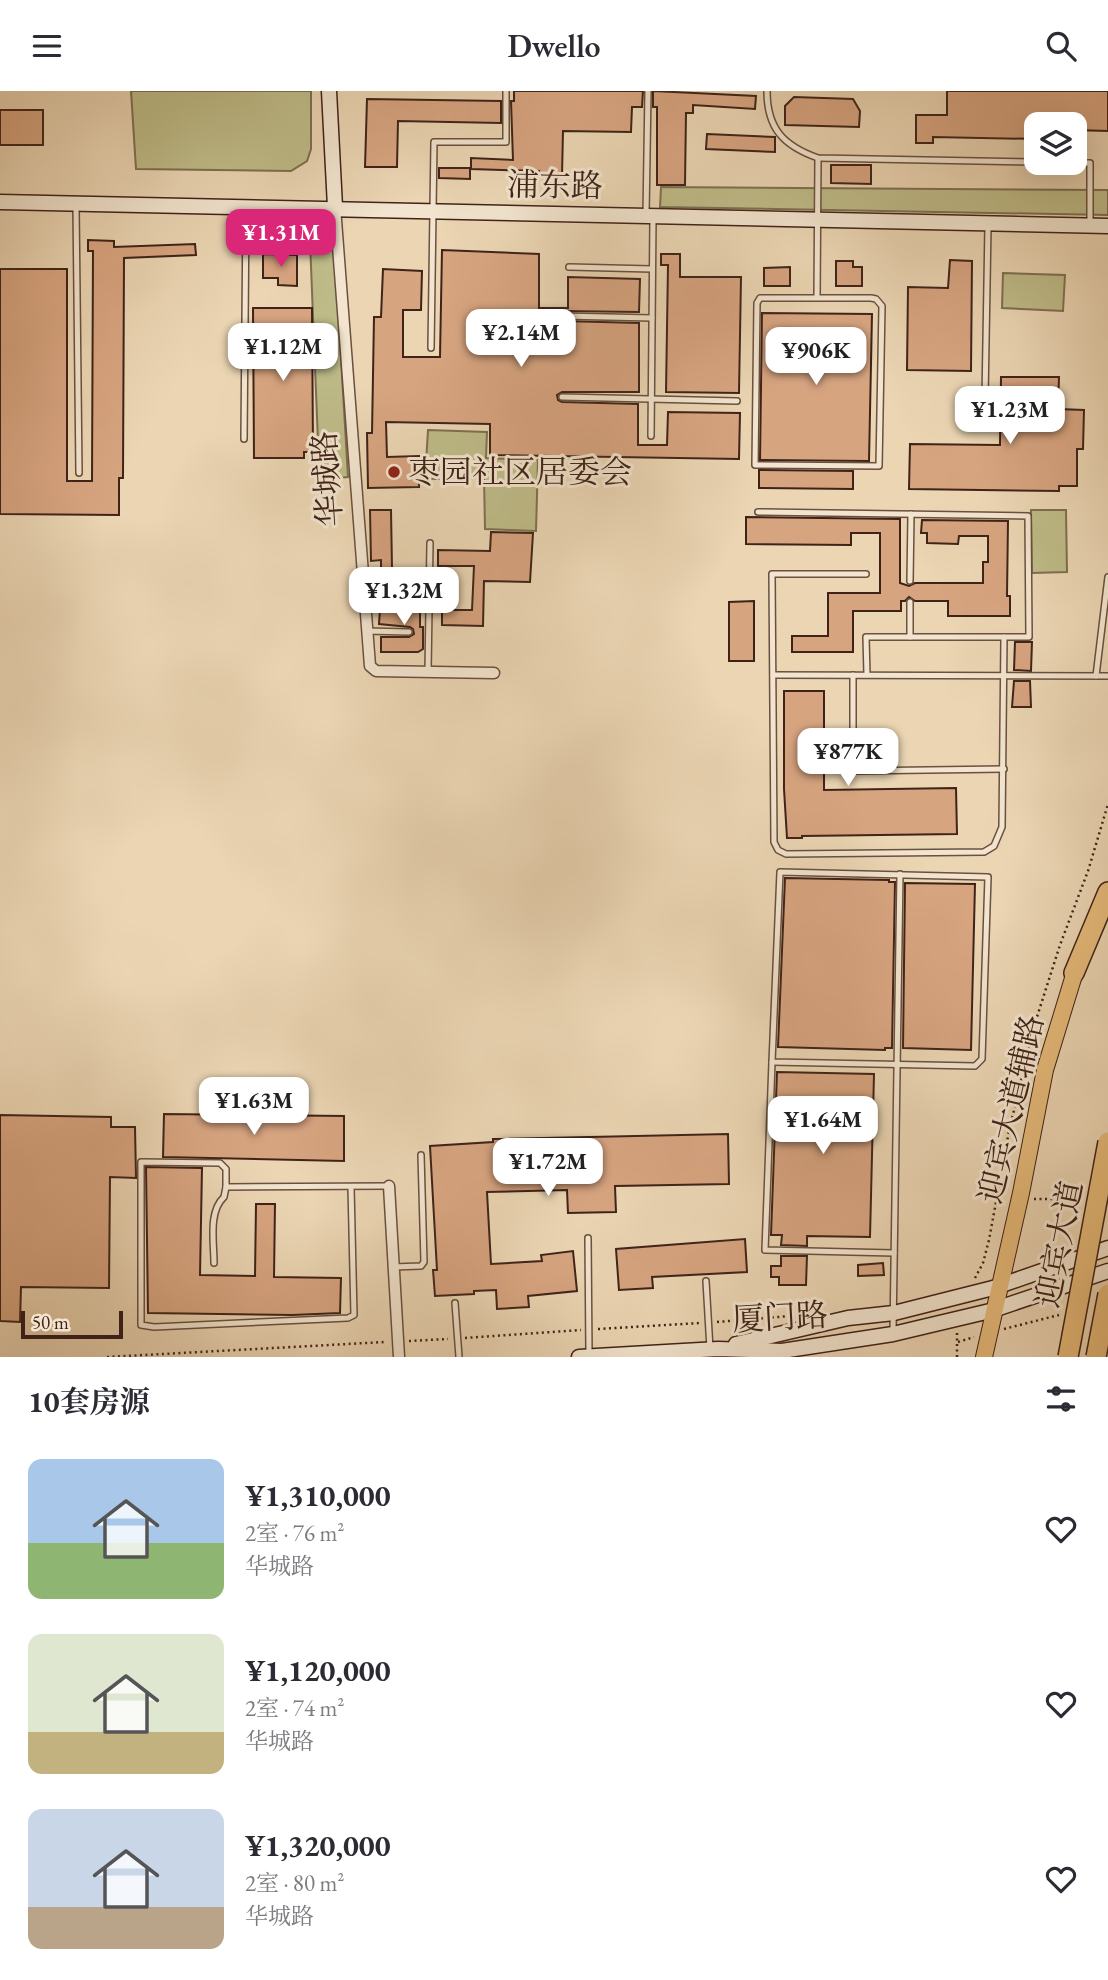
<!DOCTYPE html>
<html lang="zh">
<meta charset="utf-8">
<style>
:root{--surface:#fff;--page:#f7f7f7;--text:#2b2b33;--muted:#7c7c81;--accent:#db2777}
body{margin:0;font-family:"EB Garamond","Noto Serif SC",serif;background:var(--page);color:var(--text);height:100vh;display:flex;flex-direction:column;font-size:26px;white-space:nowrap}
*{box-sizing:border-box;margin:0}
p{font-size:23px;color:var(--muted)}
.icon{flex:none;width:38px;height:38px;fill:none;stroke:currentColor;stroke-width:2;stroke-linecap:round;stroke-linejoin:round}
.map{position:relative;height:1266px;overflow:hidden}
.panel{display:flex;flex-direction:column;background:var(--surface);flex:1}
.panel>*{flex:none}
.fabs{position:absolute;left:1024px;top:21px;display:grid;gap:14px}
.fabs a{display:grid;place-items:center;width:63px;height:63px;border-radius:14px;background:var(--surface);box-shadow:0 7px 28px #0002;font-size:35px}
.scale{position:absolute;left:21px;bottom:18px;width:102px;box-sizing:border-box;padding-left:7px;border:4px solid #3f2318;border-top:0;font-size:19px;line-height:24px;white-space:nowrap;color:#3f2318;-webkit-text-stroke:5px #f2e4ce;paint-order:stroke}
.price{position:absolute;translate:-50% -60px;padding:0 16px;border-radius:14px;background:#fff;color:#222;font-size:23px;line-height:46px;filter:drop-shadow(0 2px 4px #0008)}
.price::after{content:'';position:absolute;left:50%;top:42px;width:21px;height:16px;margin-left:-10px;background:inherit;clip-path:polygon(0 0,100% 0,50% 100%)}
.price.current{background:var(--accent);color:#fff}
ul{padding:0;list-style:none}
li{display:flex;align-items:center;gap:21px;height:175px;padding:0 28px}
li span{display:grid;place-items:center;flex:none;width:196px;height:140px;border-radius:14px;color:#555}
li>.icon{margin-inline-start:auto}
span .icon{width:84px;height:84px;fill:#fffc;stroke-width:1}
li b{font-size:30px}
h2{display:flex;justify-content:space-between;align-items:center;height:84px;padding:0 28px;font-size:30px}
header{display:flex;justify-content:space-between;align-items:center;height:91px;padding:0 28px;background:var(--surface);font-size:32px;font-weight:600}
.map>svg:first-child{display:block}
</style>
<header><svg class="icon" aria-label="menu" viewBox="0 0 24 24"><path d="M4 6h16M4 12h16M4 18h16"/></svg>Dwello<svg class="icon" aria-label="search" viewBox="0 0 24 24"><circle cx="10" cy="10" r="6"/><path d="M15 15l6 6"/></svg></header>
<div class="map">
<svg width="1108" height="1266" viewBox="0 0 1108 1266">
<rect width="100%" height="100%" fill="#ebd5b3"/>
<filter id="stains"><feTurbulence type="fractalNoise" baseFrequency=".00286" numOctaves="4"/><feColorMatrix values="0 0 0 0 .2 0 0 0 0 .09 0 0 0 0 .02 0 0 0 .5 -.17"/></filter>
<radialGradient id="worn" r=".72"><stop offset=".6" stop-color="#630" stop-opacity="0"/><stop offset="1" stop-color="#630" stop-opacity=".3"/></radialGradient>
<!-- green -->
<g fill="#bebb88" stroke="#7e6f50" stroke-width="2">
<polygon points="131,0 311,0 311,58 307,70 291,80 136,78"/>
<polygon points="661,96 1108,99 1108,124 660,116"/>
<polygon points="310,150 334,150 348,386 326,388 324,376 319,376"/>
<polygon points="1003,182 1065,184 1063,220 1002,217"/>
<polygon points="428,339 487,341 486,367 538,369 536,440 485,438 484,387 425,388"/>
<polygon points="1031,419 1066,419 1067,481 1032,482"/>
</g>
<!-- building -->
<g fill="#d7a480" stroke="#3f2318" stroke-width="2">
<polygon points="514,0 643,0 642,16 632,16 631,41 563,40 562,85 538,84 539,80 471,78 471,67 513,69 511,10 514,10"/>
<polygon points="653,0 756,5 755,18 693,14 693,22 686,22 685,94 657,94 657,16 653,16"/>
<polygon points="947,0 1108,0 1108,40 1074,39 1074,33 1036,33 1036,48 933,46 933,52 916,52 916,24 947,24"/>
<polygon points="794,6 853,8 860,20 859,36 785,34 785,15"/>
<polygon points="367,8 501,10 501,32 398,30 397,76 365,76"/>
<rect x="0" y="19" width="43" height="35"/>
<polygon points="707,43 775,46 775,61 706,58"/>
<polygon points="831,74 871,74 871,93 831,92"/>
<polygon points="439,77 470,77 470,88 439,87"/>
<polygon points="88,149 114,150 114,156 195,153 196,164 124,167 123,387 119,387 119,424 0,423 0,178 67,178 67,390 92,390 93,160 88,160"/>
<polygon points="442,159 539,163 539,217 568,217 568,186 640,188 639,221 562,220 558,222 557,226 562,230 639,232 639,301 562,301 557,304 558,309 562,311 638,313 638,354 667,354 668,321 740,322 739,368 490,364 490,333 386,331 387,366 419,365 419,396 368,397 367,342 372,342 374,226 381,226 383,178 422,180 421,219 403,219 403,266 440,266"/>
<polygon points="263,163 297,164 297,195 278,194 278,187 263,187"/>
<polygon points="661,163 680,163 680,186 741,186 739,302 666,301 668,174 661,174"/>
<polygon points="950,169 972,170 971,280 907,279 908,196 948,197"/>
<polygon points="836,170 853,170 853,176 862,176 862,195 836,195"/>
<polygon points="790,176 790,195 764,195 764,177"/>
<polygon points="253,217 312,217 313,361 304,361 304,367 254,367"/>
<polygon points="762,222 872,223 869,370 760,369"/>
<polygon points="1001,286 1059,286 1058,318 1084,319 1083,358 1077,358 1077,395 1059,395 1059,400 909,398 910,353 1000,354"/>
<polygon points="759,379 853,380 853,398 759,397"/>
<polygon points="370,419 391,419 392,477 416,477 416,487 381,487 381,469 371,470"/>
<polygon points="746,426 900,428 900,492 909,495 915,492 983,492 983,471 988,471 988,445 959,445 958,453 927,452 927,442 921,442 922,429 1008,430 1007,505 1010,505 1010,525 948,525 948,510 915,510 909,506 905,510 901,510 901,520 853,520 853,561 792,561 792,545 828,545 828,502 880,502 880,442 851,442 851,454 746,453"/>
<polygon points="491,441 533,442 530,491 484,490 483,535 442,534 442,519 472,519 474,475 438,475 438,459 490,460"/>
<polygon points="408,501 420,501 420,536 423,536 423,558 418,561 381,561 381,546 409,546 414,543 413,538 410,536 379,533 380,518 408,519"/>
<polygon points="754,510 754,570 729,570 729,511"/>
<polygon points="1015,551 1032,551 1031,580 1014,579"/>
<polygon points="1014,590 1030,590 1031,616 1012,616"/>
<polygon points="784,600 824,600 824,699 956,697 957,743 802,745 802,747 787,747 784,698"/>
<polygon points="785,787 889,789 889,791 895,791 892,957 885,957 885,959 778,956"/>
<polygon points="905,792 975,793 971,959 903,957"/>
<polygon points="777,981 874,983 870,1146 807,1145 807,1155 781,1154 782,1144 771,1144"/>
<polygon points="164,1023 344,1025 344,1070 163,1066"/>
<polygon points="0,1024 111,1026 111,1036 135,1036 136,1087 110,1086 109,1197 21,1196 20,1231 0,1230"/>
<polygon points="728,1043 729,1093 615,1095 616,1121 568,1122 567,1099 487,1101 491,1173 542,1170 541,1164 573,1160 577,1200 528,1205 529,1216 497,1218 496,1199 474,1200 474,1203 435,1205 433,1179 437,1179 430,1055 493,1051 493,1048"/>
<polygon points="146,1076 202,1077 200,1184 255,1185 256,1113 275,1113 274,1186 341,1187 340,1222 292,1224 148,1222"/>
<polygon points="745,1148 747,1181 652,1186 653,1197 619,1199 616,1158"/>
<polygon points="781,1165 807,1165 806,1194 779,1194 779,1186 771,1186 771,1175 781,1175"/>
<polygon points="883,1172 884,1184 858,1185 858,1174"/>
</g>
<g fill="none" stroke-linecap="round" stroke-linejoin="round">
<defs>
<g id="lane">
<path d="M767,0c0,38 17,55 51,67l218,4"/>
<polyline points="1057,72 1090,72 1090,135"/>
<polyline points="76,115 79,382"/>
<polyline points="646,124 648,0"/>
<polyline points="569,176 652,178"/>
<polyline points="817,207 760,207 757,212 755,374 879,375 882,215 876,208 871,207 817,207 818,67"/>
<polyline points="562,225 652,227"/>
<polyline points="431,257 434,51 506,51 506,0"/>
<polyline points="562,306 737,310"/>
<polyline points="985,307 988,135"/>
<polyline points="651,345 653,127"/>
<polyline points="244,348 246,118"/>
<polyline points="758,421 1028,425 1029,546 1004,546"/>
<polyline points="866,483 772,483 774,751 778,759 786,763 984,761 994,755 1002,736 1004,546 866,546 867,584"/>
<polyline points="910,490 911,423"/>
<polyline points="362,492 407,492"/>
<polyline points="366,540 409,541"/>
<polyline points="910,546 910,511"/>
<polyline points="428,581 430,452"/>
<polyline points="773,584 1108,585"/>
<polyline points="853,584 853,680 1004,678"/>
<polyline points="1096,585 1108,486"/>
<polygon points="780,781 988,786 982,968 975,975 772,971"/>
<polyline points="772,971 765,1159 894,1162"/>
<polyline points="351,1096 354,1224 348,1227 154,1236 141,1234 141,1071 220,1072 226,1078 226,1096 388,1095"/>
<polyline points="588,1147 589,1263"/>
<path d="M214,1172c0,-21 -6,-51 10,-66l2,-10"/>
<polyline points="393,1176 421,1175 424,1171 421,1064"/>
<polyline points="706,1190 710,1258"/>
<polyline points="455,1212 459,1266"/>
<polyline points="893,1240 900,783"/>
</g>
<g id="street">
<polyline points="335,116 370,575 376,580 494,582"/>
<polyline points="389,1095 399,1266"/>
</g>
<g id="secondary">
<polyline points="329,0 335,116"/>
<polyline points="0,111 1108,135"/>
<polyline points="736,1253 848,1227 894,1222 993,1197 1108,1157"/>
<polyline points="579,1266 718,1258 782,1260 893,1243 990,1220 1108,1180"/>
</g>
<polyline id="primary" points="984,1266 1021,1102 1045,979 1078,871"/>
<polyline id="highway" points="1074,882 1108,801"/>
</defs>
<!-- lane casing -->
<use href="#lane" stroke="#6a503f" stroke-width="8"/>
<!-- street casing -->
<use href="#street" stroke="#6a503f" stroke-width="13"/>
<!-- secondary casing -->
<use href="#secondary" stroke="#3f2318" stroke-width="17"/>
<!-- primary casing -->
<use href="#primary" stroke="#3f2318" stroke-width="18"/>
<!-- highway casing -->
<use href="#highway" stroke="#3f2318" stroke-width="22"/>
<!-- path -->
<g stroke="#3f2318" stroke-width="2.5" stroke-dasharray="2 3.5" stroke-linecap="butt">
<polyline points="1034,1108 1080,1108"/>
<polyline points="975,1187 983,1172 989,1149 1009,1040 1035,932 1060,854 1088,780 1108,713"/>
<polyline points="717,1231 790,1225"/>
<polyline points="598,1238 700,1232"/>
<polyline points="1004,1238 1059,1224"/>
<polyline points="465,1247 581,1239"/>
<polyline points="409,1250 448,1248"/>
<polyline points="958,1251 974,1246"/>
<polyline points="107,1266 385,1251"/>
<polyline points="957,1266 957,1240"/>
</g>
<!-- lane -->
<use href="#lane" stroke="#f2e4ce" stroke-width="5"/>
<!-- street -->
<use href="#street" stroke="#f2e4ce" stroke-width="10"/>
<!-- secondary -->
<use href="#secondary" stroke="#f2e4ce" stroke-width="14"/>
<!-- primary -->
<use href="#primary" stroke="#e6ba7a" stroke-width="16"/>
<!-- highway -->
<use href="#highway" stroke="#e6ba7a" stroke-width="19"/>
<defs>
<g id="highway-bridge">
<polyline points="1068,1266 1108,1051"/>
<polyline points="1096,1266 1108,1203"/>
</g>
</defs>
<!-- highway-bridge casing -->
<use href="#highway-bridge" stroke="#3f2318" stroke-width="22" stroke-linecap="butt"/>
<!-- highway-bridge -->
<use href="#highway-bridge" stroke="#e6ba7a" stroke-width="19"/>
</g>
<!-- markers -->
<circle fill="#8f2418" stroke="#f2e4ce" stroke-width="2.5" cx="394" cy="381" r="7"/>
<g text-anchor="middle" stroke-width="6" stroke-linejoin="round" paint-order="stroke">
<!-- street labels -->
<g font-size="32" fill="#3f2318" stroke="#f2e4ce">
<text transform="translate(555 94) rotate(1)" y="11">浦东路</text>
<text transform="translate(327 388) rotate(-94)" y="11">华城路</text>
<text transform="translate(1011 1018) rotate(-77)" y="11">迎宾大道辅路</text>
<text transform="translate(1059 1153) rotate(-79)" y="11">迎宾大道</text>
<text transform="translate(780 1226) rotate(-3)" y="11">厦门路</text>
</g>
<!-- poi labels -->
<g font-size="32" fill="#3f2318" stroke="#f2e4ce" text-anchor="start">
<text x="408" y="392">枣园社区居委会</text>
</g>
</g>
<rect width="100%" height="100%" filter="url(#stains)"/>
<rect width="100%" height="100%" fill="url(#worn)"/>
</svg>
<div class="fabs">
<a><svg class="icon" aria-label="layers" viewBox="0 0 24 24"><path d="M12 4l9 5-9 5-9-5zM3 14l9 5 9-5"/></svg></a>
</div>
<div class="scale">50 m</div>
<b class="price current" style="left:281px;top:178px">¥1.31M</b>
<b class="price" style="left:521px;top:278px">¥2.14M</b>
<b class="price" style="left:283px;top:292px">¥1.12M</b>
<b class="price" style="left:816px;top:296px">¥906K</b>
<b class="price" style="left:1010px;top:355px">¥1.23M</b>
<b class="price" style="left:404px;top:536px">¥1.32M</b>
<b class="price" style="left:848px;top:697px">¥877K</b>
<b class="price" style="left:254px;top:1046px">¥1.63M</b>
<b class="price" style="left:823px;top:1065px">¥1.64M</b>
<b class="price" style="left:548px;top:1107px">¥1.72M</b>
</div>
<section class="panel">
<h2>10套房源<svg class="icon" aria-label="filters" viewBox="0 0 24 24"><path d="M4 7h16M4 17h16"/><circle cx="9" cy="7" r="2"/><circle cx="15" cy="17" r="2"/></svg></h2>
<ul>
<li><span style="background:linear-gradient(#a9c7e8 60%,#8fb573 0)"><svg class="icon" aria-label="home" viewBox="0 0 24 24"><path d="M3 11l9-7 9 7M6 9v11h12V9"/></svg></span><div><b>¥1,310,000</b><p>2室 · 76 m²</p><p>华城路</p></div><svg class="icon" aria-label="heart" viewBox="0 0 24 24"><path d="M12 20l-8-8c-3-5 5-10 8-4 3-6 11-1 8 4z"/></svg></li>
<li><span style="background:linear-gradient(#dfe7d0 70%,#c2b280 0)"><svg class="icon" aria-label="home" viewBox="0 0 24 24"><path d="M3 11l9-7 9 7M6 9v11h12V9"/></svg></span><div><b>¥1,120,000</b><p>2室 · 74 m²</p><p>华城路</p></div><svg class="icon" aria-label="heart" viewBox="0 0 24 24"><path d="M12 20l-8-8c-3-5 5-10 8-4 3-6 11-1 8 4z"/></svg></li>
<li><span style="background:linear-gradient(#c9d6e8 70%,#b9a48a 0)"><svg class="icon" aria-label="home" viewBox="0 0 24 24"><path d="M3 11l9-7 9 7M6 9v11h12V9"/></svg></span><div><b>¥1,320,000</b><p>2室 · 80 m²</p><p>华城路</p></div><svg class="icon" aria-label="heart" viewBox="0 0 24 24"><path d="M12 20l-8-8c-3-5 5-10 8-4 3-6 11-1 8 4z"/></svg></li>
</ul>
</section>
